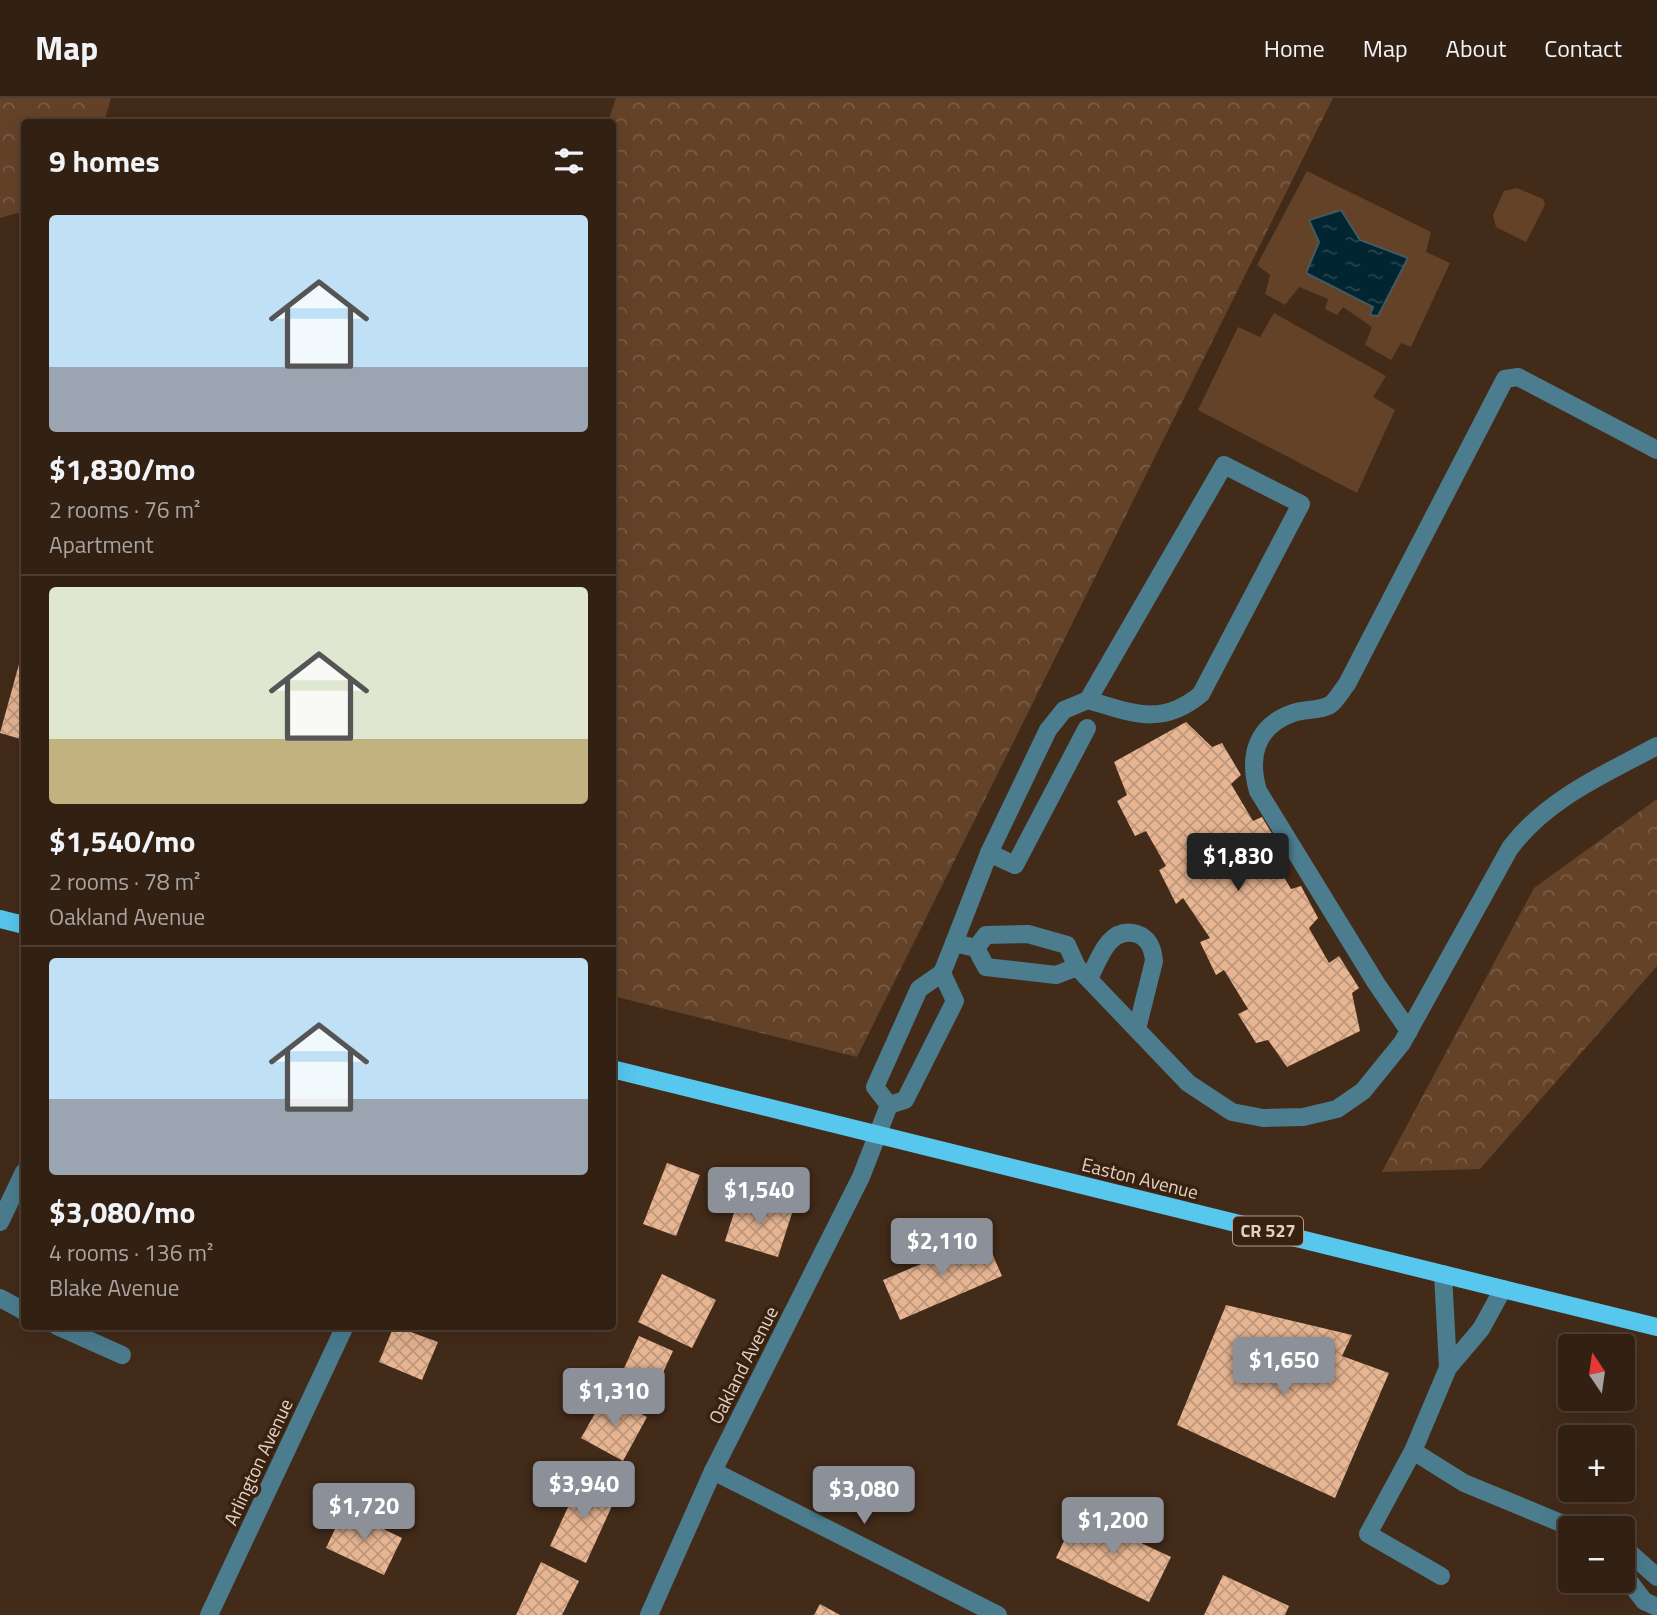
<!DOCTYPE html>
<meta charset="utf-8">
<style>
:root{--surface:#322013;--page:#3a281c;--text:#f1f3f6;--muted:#a8a3a0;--line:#4d3e33;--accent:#8c9099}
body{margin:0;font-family:"Titillium Web",sans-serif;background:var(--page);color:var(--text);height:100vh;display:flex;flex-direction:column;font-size:26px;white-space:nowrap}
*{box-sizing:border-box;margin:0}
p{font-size:23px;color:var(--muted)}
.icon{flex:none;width:38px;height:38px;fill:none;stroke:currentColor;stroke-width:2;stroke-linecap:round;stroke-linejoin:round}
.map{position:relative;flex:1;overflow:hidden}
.drawer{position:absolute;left:21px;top:21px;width:595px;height:1211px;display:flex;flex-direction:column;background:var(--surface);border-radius:7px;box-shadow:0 7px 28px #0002,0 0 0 2px var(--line)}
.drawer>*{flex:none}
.needle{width:46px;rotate:347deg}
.fabs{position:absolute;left:1558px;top:1236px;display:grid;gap:14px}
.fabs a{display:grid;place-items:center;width:77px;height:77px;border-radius:7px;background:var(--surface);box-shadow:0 7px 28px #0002,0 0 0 2px var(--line);font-size:35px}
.price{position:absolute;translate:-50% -60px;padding:0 16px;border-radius:7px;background:var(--accent);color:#fff;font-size:23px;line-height:46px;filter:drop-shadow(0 2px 4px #0008)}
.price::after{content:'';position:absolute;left:50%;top:42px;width:21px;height:16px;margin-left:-10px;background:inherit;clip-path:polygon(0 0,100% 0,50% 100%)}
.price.on{background:#222;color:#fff}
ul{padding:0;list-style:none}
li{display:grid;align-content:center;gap:14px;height:371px;padding:0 28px}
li+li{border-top:2px solid var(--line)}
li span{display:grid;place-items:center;height:217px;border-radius:7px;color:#555}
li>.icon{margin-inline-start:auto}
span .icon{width:126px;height:126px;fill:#fffc;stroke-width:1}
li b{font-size:30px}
h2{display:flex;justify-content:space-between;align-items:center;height:84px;padding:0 28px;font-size:30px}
header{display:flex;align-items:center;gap:42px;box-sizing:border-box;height:98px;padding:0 35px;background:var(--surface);border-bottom:2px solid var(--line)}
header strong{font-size:33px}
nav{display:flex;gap:38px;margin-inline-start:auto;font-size:24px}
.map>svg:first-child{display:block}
</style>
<header>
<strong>Map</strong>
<nav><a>Home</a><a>Map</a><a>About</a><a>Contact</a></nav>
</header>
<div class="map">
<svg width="1657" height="1517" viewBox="0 0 1657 1517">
<defs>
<pattern id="forest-crowns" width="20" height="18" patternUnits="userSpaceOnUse" patternTransform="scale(1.75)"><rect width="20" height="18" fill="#644228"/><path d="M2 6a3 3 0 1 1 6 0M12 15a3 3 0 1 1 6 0" fill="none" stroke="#7a5c46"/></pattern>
<pattern id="water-ripples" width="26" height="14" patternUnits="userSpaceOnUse" patternTransform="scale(1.75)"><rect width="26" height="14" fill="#022631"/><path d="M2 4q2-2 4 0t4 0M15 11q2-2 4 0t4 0" fill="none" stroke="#27444d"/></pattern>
<pattern id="building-cross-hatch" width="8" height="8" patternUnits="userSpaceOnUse" patternTransform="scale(1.75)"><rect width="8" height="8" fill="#e7b592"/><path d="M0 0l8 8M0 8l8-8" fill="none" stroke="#be977c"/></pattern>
</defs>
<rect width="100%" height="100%" fill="#432b19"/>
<!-- forest -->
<g fill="url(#forest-crowns)">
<polygon points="0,0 111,0 104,24 24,24 24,113 0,120"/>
<polygon points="616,0 1333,0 857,959 613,898 612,24 608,24"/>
<polygon points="1657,701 1657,868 1480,1071 1382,1074 1534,790"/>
</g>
<!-- park -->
<g fill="#644228">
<polygon points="1307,73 1431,134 1426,154 1450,165 1411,249 1401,245 1391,262 1365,247 1372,229 1343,209 1337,217 1325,211 1328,201 1299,189 1285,207 1265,196 1270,177 1257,167"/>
<polygon points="1517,90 1543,101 1545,107 1526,144 1496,129 1493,117 1504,93"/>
<polygon points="1274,215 1386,278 1373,299 1395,312 1357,395 1198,312 1238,229 1260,239"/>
</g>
<!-- water -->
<polygon fill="url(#water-ripples)" stroke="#45595e" stroke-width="2" points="1341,112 1360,142 1408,160 1378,218 1370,217 1373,209 1306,175 1319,144 1309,122"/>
<!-- building -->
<g fill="url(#building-cross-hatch)">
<polygon points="24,548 24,642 0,635"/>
<polygon points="1186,624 1212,649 1222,645 1241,677 1231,686 1253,723 1262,719 1280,749 1270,755 1291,791 1301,788 1318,820 1309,830 1329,865 1339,858 1359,890 1352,895 1360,933 1287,969 1268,942 1256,945 1238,916 1248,911 1224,872 1216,877 1200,844 1210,840 1183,800 1176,806 1159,772 1166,768 1146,733 1135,738 1117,703 1127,697 1114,664"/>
<polygon points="667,1065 700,1077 676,1138 643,1126"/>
<polygon points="739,1099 792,1115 778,1159 725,1143"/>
<polygon points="985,1139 1002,1178 900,1222 883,1182"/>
<polygon points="662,1176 716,1202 692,1250 638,1224"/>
<polygon points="1226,1207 1352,1237 1342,1258 1389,1275 1335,1400 1177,1327"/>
<polygon points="394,1228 438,1244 422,1282 379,1264"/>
<polygon points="639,1238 673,1253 652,1298 618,1283"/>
<polygon points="606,1296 647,1319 623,1363 581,1340"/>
<polygon points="581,1381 617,1397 586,1465 550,1448"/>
<polygon points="344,1412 402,1440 384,1477 326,1450"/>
<polygon points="1077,1415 1171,1459 1149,1504 1056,1460"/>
<polygon points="541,1464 579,1483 562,1517 516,1517"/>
<polygon points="1223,1477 1289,1508 1285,1517 1204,1517"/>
<polygon points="820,1506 840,1517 814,1517"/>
</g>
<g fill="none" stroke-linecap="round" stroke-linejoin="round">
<!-- minor -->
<g stroke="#4b7d8f" stroke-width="18">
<polyline points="989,755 1015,767 1087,630"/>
<path d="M954,845l35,-90 59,-123 16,-20 24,-10 136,-235 77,39 -100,190c-39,33 -69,19 -113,6"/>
<path d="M976,850l10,-13 42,-1 39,11 10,22 111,116 44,29 31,6 40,-1 34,-8 26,-18 39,-48 108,-195c37,-49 93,-73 147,-102"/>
<path d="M1089,881c10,-20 20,-54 48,-45 12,4 16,15 17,27l-17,68"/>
<path d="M1409,933l-33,-48 -118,-192c-10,-35 -2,-65 35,-78 11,-4 26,-2 37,-8 6,-4 12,-15 17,-21l158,-305 13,-2 139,73"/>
<polyline points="889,1007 875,989 919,891 942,875 954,845 976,850 986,869 1056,877 1077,869"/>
<polyline points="889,1007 905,1002 955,903 942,875"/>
<polyline points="0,1124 24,1074"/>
<polyline points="1443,1176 1448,1270"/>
<polyline points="1503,1191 1481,1231 1448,1270 1413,1353 1464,1385 1573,1430"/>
<polyline points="0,1200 24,1213"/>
<polyline points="57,1228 122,1257"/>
<polyline points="1413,1353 1368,1436 1441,1478"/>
<polyline points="713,1373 998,1517"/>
<polyline points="1622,1448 1657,1479"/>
<polyline points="1622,1474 1644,1503 1657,1509"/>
<polyline points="209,1517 345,1228"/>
<polyline points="649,1517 713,1373 861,1079 889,1007"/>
</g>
<!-- major -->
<g stroke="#57c7ee" stroke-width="18">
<polyline points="0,821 24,827"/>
<polyline points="612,971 1657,1229"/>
</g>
</g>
<g text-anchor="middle" stroke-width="7" stroke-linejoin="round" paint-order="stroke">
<!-- shield labels -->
<rect fill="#39210f" stroke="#af9c8f" stroke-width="2" x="1233" y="1118.5" width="70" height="29" rx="5"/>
<g font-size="18" font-weight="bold" fill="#e1d0c6">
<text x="1268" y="1139">CR 527</text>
</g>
<!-- street labels -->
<g font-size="19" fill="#e1d0c6" stroke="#39210f">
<text transform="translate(1140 1080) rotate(14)" y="7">Easton Avenue</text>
<text transform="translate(743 1267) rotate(-63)" y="7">Oakland Avenue</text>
<text transform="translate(258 1364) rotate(-65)" y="7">Arlington Avenue</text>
</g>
</g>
</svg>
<div class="fabs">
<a><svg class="needle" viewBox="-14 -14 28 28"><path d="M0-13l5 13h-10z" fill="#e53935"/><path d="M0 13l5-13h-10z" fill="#a8a3a0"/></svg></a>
<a>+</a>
<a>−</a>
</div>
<b class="price on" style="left:1238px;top:795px">$1,830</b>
<b class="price" style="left:759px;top:1129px">$1,540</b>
<b class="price" style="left:942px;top:1180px">$2,110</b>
<b class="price" style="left:1284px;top:1299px">$1,650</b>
<b class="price" style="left:614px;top:1330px">$1,310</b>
<b class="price" style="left:584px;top:1423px">$3,940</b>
<b class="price" style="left:864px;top:1428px">$3,080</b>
<b class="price" style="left:364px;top:1445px">$1,720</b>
<b class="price" style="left:1113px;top:1459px">$1,200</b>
<section class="drawer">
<h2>9 homes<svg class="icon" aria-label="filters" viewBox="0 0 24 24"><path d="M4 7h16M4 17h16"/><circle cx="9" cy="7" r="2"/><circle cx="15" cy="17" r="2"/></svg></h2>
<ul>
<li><span style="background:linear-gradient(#bfe0f5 70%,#9aa5b1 0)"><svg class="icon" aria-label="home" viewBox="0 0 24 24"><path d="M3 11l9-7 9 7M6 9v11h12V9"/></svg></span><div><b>$1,830/mo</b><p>2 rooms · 76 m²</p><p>Apartment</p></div></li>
<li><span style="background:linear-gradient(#dfe7d0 70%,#c2b280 0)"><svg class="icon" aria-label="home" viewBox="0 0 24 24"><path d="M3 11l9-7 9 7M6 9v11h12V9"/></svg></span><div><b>$1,540/mo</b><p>2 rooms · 78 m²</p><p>Oakland Avenue</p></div></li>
<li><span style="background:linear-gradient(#bfe0f5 65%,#9aa5b1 0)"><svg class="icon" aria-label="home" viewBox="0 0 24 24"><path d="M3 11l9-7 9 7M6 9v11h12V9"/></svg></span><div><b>$3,080/mo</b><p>4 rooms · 136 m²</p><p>Blake Avenue</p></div></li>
</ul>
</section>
</div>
